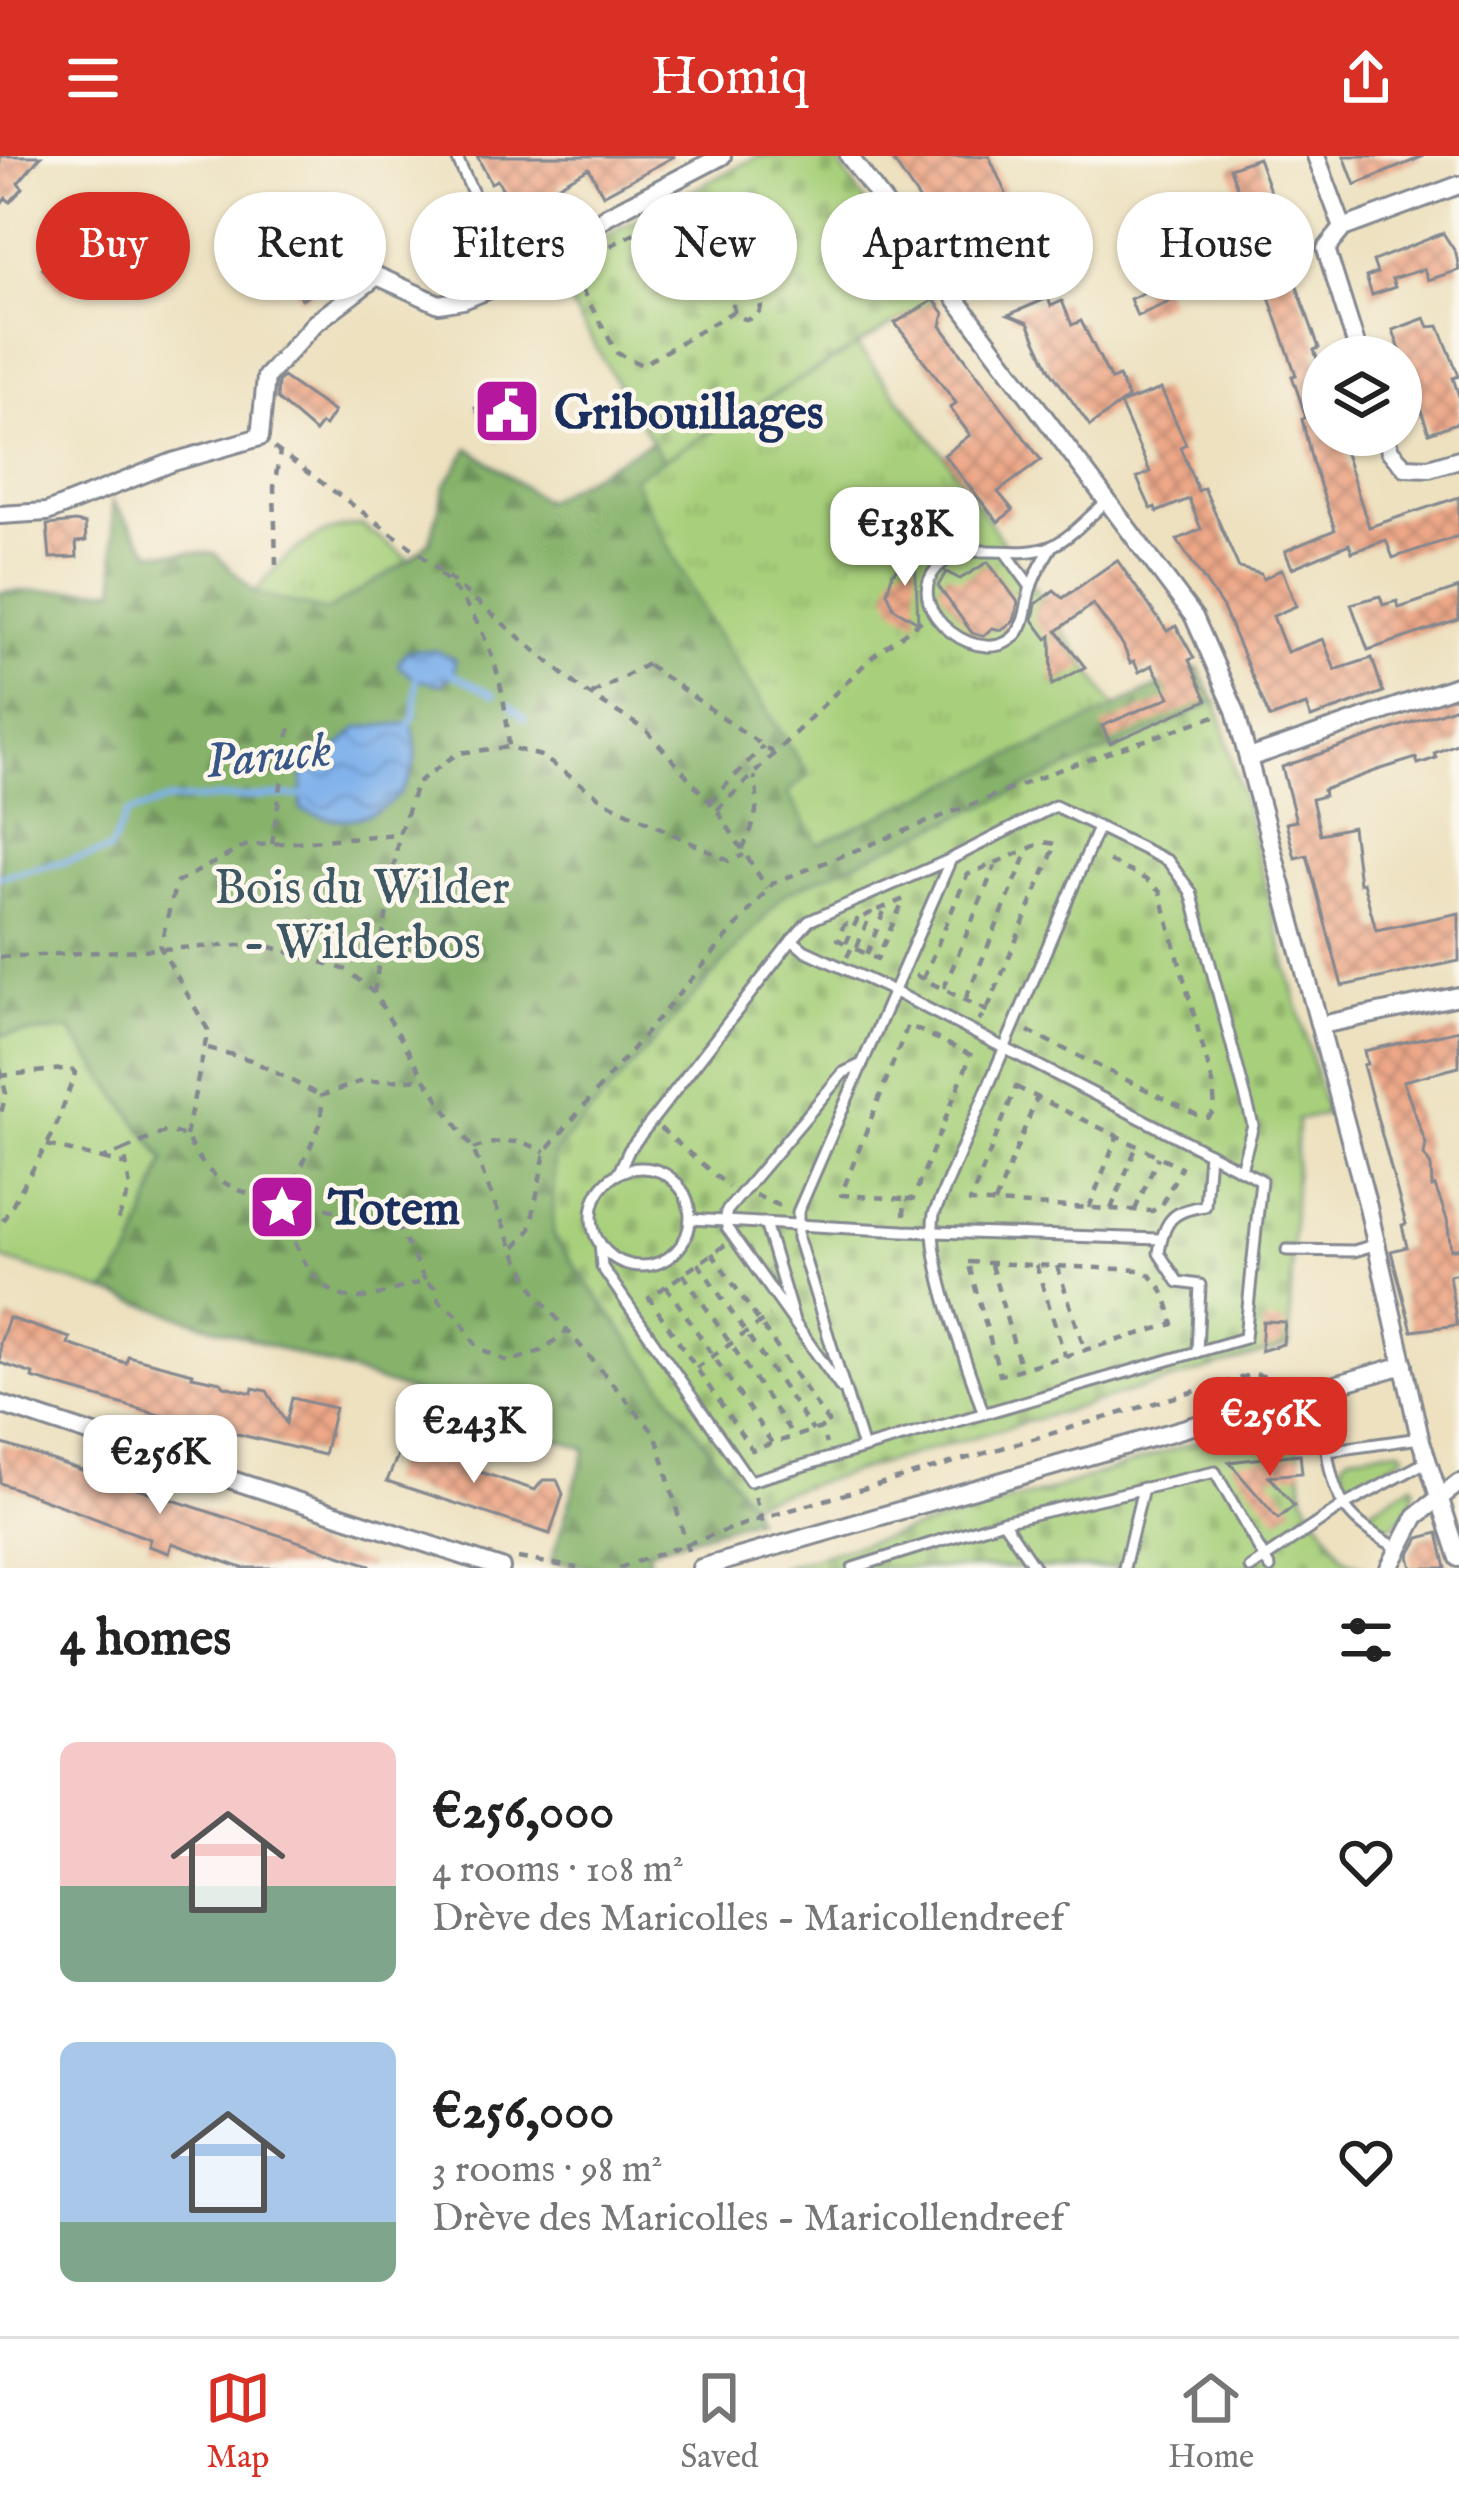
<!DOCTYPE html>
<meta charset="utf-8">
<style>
:root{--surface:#fff;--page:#f2f2f2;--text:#222;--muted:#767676;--line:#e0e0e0;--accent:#d93025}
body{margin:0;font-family:"IM FELL English",serif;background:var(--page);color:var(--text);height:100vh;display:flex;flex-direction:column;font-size:45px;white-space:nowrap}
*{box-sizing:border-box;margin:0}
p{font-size:39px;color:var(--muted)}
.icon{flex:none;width:66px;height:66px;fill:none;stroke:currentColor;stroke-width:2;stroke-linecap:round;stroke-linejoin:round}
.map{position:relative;height:1412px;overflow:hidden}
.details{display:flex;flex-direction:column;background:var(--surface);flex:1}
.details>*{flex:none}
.guide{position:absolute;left:36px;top:36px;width:1389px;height:108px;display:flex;gap:24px}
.buttons{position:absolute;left:1302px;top:180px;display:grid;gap:24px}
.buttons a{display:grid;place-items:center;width:120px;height:120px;border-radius:50%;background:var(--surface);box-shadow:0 3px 9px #0004;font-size:60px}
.price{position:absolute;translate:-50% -102px;padding:0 27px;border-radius:24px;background:#fff;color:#222;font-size:39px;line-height:78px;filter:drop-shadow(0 3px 6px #0008)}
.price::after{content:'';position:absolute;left:50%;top:72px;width:36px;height:27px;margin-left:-18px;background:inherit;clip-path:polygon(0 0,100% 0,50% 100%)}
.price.selected{background:var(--accent);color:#fff}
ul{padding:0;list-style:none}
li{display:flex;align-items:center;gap:36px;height:300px;padding:0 60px}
li span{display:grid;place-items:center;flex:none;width:336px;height:240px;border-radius:18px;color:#555}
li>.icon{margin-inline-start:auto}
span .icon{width:144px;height:144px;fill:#fffc;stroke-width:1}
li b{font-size:51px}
h2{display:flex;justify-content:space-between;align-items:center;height:144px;padding:0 60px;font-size:51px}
.tag{padding:0 42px;border-radius:54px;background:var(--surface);box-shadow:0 3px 9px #0004;font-size:42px;line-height:108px}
.tag.selected{background:var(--accent);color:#fff}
header{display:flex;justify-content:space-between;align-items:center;height:156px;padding:0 60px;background:var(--accent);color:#fff;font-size:54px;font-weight:600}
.tabs{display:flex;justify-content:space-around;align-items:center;height:168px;border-top:3px solid var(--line);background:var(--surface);font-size:33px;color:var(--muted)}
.tabs a{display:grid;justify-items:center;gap:6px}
.tabs .selected{color:var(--accent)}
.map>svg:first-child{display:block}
</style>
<header><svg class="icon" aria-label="menu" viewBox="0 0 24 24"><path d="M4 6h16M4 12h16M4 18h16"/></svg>Homiq<svg class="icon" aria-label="share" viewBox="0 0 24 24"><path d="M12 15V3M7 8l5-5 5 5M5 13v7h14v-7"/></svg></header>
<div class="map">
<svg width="1459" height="1412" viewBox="0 0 1459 1412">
<defs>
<pattern id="forest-firs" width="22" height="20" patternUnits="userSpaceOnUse" patternTransform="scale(3)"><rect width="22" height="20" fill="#86b26b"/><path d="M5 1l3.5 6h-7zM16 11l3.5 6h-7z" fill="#6d915b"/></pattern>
<pattern id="cemetery-stones" width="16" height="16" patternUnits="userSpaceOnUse" patternTransform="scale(3)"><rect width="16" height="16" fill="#a8d07b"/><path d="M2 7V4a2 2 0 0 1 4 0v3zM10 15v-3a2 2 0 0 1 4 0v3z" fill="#90b36d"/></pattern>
<pattern id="park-tufts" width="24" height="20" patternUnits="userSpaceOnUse" patternTransform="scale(3)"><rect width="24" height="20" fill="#a8d07b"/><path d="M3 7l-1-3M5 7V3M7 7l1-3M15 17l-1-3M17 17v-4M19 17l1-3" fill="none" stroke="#90b36d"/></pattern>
<pattern id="water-waves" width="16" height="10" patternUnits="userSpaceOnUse" patternTransform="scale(3)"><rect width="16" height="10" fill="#7fb1eb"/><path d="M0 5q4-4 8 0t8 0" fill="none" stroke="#6790c2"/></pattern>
<pattern id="building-cross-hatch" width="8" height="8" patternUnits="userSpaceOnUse" patternTransform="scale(3)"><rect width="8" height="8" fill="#eea888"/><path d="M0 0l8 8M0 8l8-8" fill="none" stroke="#c08972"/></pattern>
</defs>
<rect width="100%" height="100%" fill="#fbf7ec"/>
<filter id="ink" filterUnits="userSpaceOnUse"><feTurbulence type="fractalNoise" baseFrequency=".00833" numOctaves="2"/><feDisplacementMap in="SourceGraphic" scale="24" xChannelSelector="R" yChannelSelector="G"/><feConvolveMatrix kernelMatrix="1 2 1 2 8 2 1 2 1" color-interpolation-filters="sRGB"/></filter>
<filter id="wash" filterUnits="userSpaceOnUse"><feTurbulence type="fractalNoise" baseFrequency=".004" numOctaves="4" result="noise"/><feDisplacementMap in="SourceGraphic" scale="48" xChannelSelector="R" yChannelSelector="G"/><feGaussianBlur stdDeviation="2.7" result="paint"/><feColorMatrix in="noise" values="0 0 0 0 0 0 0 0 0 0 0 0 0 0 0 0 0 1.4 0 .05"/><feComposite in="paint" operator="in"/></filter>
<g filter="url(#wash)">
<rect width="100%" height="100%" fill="#ede1c0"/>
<!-- green -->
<g fill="#a8d07b" stroke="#62806c" stroke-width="3">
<polygon points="70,874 165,1005 133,1096 106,1136 0,1102 0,879"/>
<polygon points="1401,1293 1405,1297 1401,1302 1354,1331 1346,1329 1343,1306 1349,1298"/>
<path d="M1413,1328c5,15 -9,34 -23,42l-15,-3 -5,-6 1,-8z"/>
</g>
<!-- forest -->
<polygon fill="url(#forest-firs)" stroke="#507064" stroke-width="3" points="652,285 663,304 634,323 703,456 809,620 819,688 1198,512 1215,547 785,738 553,1080 749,1346 755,1362 648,1394 650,1411 605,1412 551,1406 586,1293 106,1136 133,1096 165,1004 70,874 0,879 0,436 116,433 112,346 151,396 214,397 256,437 326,455 410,404 430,385 445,330 469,292 544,345"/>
<!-- cemetery -->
<g fill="url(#cemetery-stones)" stroke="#62806c" stroke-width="3">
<polygon points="759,0 834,1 934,144 663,304 554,120 582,92"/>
<polygon points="1217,546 1326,958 1297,964 1289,1190 749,1346 553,1080 554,998 785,738"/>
<polygon points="1294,1253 1304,1340 1343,1401 1367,1412 777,1412 1049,1335"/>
</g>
<!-- park -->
<g fill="url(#park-tufts)" stroke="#62806c" stroke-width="3">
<polygon points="857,190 944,299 1115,552 818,688 787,637 809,619 703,456 633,322"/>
<path d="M362,369l48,35 -84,51 -71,-18c27,-37 59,-65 107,-68z"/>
</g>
<!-- water -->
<g fill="url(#water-waves)" stroke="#4d70a4" stroke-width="3">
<path d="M417,494l20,1 18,9 -1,13 -13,11c-20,-3 -30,-4 -43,-20l9,-13z"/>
<path d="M411,567c18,51 -18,98 -73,96 -12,0 -25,-6 -37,-9l3,-51 28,-6 26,-25z"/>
</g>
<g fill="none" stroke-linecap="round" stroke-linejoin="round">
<!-- stream -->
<g stroke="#7fb1eb" stroke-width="6">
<polyline points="450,517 494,539"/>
<polyline points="511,550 525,563"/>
<polyline points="409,570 415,558 416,519"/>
<polyline points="0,720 109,695 127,658 168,644 310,639"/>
</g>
</g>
<g id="blocks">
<!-- building -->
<g fill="url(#building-cross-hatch)">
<polygon points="0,0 41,0 18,27 23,32 10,46 6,42 0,49"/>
<polygon points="477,0 675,0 603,39 589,12 557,30 571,53 556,62 550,51 524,67 497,24 491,27"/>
<polygon points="890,0 989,0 1007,40 991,47 1004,76 1016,71 1026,94 1032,92 1039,108 986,132 958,84 950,83 929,58"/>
<polygon points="1344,0 1422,0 1422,1 1355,29"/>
<polygon points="1258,2 1281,65 1274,67 1319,192 1314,194 1323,219 1323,279 1339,279 1369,371 1459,341 1459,380 1393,402 1386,384 1352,396 1349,388 1292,412 1285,395 1335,374 1312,305 1302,263 1306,261 1292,220 1296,219 1246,75 1252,73 1230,12"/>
<polygon points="273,64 318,133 302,143 282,111 260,123 243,98 265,85 258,74"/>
<polygon points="61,73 76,88 80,84 100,111 63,135 42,112 55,100 44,89"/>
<polygon points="1443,77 1456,97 1459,114 1428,124 1424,113 1392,123 1395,131 1372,139 1366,121 1377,117 1373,105"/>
<polygon points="1157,117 1169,146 1137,160 1130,143 1145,136 1140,125"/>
<polygon points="1048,142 1051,150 1062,145 1072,169 1081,165 1111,224 1119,221 1128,242 1120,248 1161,233 1186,288 1180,291 1198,335 1204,332 1239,412 1261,418 1263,423 1282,413 1296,450 1273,460 1287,496 1323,483 1335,514 1372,502 1383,536 1311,562 1306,549 1270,562 1223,452 1177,384 1201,373 1189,343 1157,356 1155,351 1151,353 1137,322 1150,316 1120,248 1090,270 1050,214 1028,167 1008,159"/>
<polygon points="934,144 944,157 941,170 1041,304 998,336 1013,354 998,366 944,299 970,279 950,252 956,247 895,167"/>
<polygon points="1425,162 1429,171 1439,170 1459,220 1453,222 1459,240 1459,266 1429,277 1393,174"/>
<polygon points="283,221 334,256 325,270 321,268 315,276 277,243 278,226"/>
<polygon points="512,231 523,250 536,252 534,261 539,270 515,284 510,277 495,286 475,252"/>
<polygon points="75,366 85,368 86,385 76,386 77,401 50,402 47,369"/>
<polygon points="915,399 918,466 894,452 887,436 893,416"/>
<polygon points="1117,404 1167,475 1176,470 1194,502 1189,504 1207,544 1110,587 1102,570 1170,541 1152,509 1139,516 1134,505 1130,507 1123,489 1093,448 1057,475 1085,511 1052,529 1051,480 1047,483 1033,464 1036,448 1054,434 1063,442"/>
<polygon points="988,406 1018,446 1014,465 1001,474 992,472 983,480 972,477 938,430 946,416 960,423"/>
<polygon points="1459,432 1459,464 1368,494 1351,448 1380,440 1383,449 1397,445 1399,452"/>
<polygon points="1459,550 1459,587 1434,597 1436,602 1418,608 1416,602 1378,614 1323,634 1324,640 1312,643 1320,678 1352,671 1359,727 1363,726 1376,774 1459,757 1459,805 1342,830 1307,699 1295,702 1286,667 1296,665 1282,611"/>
<polygon points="1459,874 1459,911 1403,925 1426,988 1424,999 1431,1010 1432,1031 1435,1030 1447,1063 1451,1094 1459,1092 1459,1117 1449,1119 1457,1169 1412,1175 1391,1095 1407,1091 1402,1069 1406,1068 1363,909 1367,908 1364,895"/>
<polygon points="9,1162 70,1182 68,1188 126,1207 128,1200 193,1217 192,1220 221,1226 224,1230 252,1237 253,1232 267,1235 286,1267 292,1242 335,1252 324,1299 159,1259 32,1222 33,1218 0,1207 0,1187"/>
<polygon points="1263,1165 1285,1166 1283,1188 1261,1195"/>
<polygon points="405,1282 447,1295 449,1289 476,1297 471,1313 535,1334 543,1324 557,1324 563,1338 550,1378 387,1325"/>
<polygon points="0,1287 370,1409 369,1412 242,1412 172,1387 169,1397 148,1390 150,1383 0,1327"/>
<polygon points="1300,1298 1302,1317 1269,1320 1294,1350 1278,1363 1229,1306"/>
<polygon points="1438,1377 1446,1412 1412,1412 1409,1400 1419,1382"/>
</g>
</g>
</g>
<g filter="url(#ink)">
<use href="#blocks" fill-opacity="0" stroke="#84888f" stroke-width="3"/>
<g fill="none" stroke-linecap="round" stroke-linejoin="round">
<defs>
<g id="lane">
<polyline points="456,0 483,59 501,82 522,86 543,73 562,93"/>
<path d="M1052,390c-8,13 -16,26 -21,41 -5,14 -4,33 -13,45 -32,43 -120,-22 -81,-64 29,-32 77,-6 115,-22 20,-9 40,-33 58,-47"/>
<polyline points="1006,397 1031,431"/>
<polyline points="792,784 809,765 951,703 1055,650 1168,705 1191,736 1253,969 1241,1013"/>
<circle cx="641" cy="1061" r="49"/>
<polyline points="690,1063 903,1075 1161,1083"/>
<polyline points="765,1067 794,1165"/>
<polyline points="600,1087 602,1111 750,1325 1245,1182 1261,1024 891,834 804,794 792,784 629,994 618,1018"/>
<polyline points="1287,1094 1354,1095 1377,1088"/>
<path d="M1197,1196l3,-67 -22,-3 -19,-29c5,-32 13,-43 46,-47l4,-53"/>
<polyline points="841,1232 727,1072 726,1056 843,917 860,909"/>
<path d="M983,1256c-16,-51 -57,-149 -49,-198l164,-386"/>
<polyline points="863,1292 798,1082 798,1056 951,703"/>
<path d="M1398,1392c-48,-26 -63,-42 -71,-97l93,-13"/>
<polyline points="853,1412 1003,1365"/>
<polyline points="1035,1412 1003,1365 1215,1316 1270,1412"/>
<polyline points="1124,1412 1143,1332"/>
<polyline points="1250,1412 1343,1350 1428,1305"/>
</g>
<g id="street">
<polyline points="849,0 1194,461 1235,554 1367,1047 1420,1282 1459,1402"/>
<polyline points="1316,0 1343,72 1326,93 1360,201"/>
<polyline points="1343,72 1459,29"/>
<polyline points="1385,279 1390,295 1405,311 1429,312 1459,303"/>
<polyline points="0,359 47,356 173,306 260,281 266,221 315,167 377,120 439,148 463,144 539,113 607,60 722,0"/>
<polyline points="1249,602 1459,529"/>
<polyline points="1321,869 1459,840"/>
<polyline points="0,1248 501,1412"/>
<polyline points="701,1412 1404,1209"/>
<polyline points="1389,1412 1416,1360 1459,1327"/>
</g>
</defs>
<!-- lane casing -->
<use href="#lane" stroke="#84888f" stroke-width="15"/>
<!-- street casing -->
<use href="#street" stroke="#84888f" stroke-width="22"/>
<!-- path -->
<g stroke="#84888f" stroke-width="4.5" stroke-dasharray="9 9" stroke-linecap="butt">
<polyline points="684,45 734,126 737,139"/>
<polyline points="705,78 719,70 701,41 584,104 575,121 617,197 642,209 734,155"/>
<circle cx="747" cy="149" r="14"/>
<polyline points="274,292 419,397 582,534 647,575 717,654 767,732"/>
<polyline points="276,409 274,331 280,296"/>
<path d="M440,418c48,46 65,109 69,173"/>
<polyline points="648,509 776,599"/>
<polyline points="592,538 655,504"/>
<polyline points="710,646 763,590"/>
<polyline points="717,654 873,500 924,463"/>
<polyline points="272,688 290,570"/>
<path d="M742,693c13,-23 19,-47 12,-73"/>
<polyline points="846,787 857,764 844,769 837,783 852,791"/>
<polyline points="856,793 877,803 904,743 871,757"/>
<polyline points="867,798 885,753"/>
<polyline points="0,801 261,788 347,814 374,837 425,923 473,993 513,1093 538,1140 656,1279 689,1398"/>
<polyline points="847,801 852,791 856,793 871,757 857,764"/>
<polyline points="915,819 995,859"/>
<polyline points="923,823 967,719 1044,686 1056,688 990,847 979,865"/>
<polyline points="944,832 995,710"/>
<polyline points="374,837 399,678 417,627 458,597 509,591 541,600 605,645 729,705 744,699"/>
<polyline points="966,842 1029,693"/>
<polyline points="1028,875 1197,959 1208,961 1215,954 1213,928 1160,736 1145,723 1102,702"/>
<polyline points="208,892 251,904 321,940"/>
<polyline points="0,912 6,938 0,961"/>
<polyline points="0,920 71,912 75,917 54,976 0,1070"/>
<polygon points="1016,931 1181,1011 1162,1049 1152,1055 970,1046"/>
<polyline points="660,972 729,1031"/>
<polyline points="186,980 208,874 160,791 176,727 245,690 399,678"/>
<polyline points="47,989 103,1003 124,994 130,1032 118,1064"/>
<path d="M473,993c28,-10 46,-11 72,3"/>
<path d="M124,994l43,-19 19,5c23,48 50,57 100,66 2,38 29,100 75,96 22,-1 43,-14 65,-16l8,5 5,14 19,15 19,31 32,15 32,-11 25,-19"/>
<polyline points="103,1003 126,1009"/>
<polyline points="755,1039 783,1051"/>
<polyline points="995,1047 1037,941"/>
<polyline points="1089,1052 1117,981"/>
<polyline points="1111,1053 1136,992"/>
<polyline points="1135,1054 1158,1001"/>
<polyline points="904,1060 905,1043 913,1043 971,899 908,869 841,1039 905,1043"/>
<polyline points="725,1089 649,1142 752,1294 821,1272 826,1288"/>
<polyline points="515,1091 530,1074 545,996 773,727 1064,612 1218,559"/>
<polyline points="712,1097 830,1269 823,1272"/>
<path d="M968,1106l172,8c23,9 28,32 33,54l-173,51z"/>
<polyline points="698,1107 813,1275"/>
<polyline points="991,1109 1021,1213"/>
<polyline points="1036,1109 1065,1200"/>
<polyline points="1057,1110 1085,1194"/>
<polyline points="683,1118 794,1281"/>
<polyline points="425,1124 400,1074 388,1063 286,1046 322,964 321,940 359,926 425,923"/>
<polyline points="666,1130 772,1287"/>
<polyline points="696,1212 770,1160"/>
<polyline points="755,1341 765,1376"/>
<polyline points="518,1402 577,1412"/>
<polyline points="619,1412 750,1366 1254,1218 1279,1224"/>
</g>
<!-- lane -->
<use href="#lane" stroke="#fff" stroke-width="9"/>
<!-- street -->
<use href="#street" stroke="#fff" stroke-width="16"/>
</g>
</g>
<!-- icons -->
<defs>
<symbol id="civic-square" viewBox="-11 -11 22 22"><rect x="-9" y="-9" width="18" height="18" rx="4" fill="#b5179e" stroke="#fbf7ec"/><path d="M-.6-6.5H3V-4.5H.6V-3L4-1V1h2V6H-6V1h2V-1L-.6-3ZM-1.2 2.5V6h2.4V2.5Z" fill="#fff"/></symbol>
<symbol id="sight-square" viewBox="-11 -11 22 22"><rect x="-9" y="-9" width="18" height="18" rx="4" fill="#b5179e" stroke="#fbf7ec"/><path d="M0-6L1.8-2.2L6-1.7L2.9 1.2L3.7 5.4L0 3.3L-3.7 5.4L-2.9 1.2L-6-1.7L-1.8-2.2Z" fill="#fff"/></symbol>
</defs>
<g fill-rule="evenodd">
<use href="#civic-square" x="469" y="217" width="76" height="76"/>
<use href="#sight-square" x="244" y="1013" width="76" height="76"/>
</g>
<g text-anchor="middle" stroke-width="9" stroke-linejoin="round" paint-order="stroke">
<!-- poi labels -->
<g font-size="48" font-weight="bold" fill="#1b2f5e" stroke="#fbf7ec" text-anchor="start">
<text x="554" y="272">Gribouillages</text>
<text x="328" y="1068">Totem</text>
</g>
<!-- park labels -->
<g font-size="48" fill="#3e5765" stroke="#fbf7ec">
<text x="362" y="747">Bois du Wilder<tspan x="362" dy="55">- Wilderbos</tspan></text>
</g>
<!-- water labels -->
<g font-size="51" font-style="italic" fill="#395688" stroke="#fbf7ec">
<text transform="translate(268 597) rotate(-6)" y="18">Paruck</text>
</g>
</g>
</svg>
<div class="buttons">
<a><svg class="icon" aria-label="layers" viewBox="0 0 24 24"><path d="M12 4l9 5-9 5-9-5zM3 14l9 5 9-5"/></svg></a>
</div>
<b class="price" style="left:905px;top:433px">€138K</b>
<b class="price selected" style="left:1270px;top:1323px">€256K</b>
<b class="price" style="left:474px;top:1330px">€243K</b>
<b class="price" style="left:160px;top:1361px">€256K</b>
<div class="guide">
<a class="tag selected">Buy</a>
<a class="tag">Rent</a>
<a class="tag">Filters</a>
<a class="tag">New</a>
<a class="tag">Apartment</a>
<a class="tag">House</a>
</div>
</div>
<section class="details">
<h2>4 homes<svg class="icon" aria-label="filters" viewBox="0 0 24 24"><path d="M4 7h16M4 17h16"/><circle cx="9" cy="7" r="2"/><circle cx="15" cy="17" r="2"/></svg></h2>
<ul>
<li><span style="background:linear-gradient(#f6c9c9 60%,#7fa58c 0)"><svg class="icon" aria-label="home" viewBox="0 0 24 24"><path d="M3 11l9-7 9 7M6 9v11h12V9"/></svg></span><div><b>€256,000</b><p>4 rooms · 108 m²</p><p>Drève des Maricolles - Maricollendreef</p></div><svg class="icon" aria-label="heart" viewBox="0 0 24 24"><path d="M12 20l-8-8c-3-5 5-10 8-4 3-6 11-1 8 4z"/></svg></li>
<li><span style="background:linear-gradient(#a9c7e8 75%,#7fa58c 0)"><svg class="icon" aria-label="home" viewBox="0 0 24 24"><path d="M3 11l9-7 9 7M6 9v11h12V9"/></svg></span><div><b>€256,000</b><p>3 rooms · 98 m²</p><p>Drève des Maricolles - Maricollendreef</p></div><svg class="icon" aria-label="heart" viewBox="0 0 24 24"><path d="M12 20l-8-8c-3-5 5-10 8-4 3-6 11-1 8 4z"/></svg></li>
</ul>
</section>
<nav class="tabs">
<a class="selected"><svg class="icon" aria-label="map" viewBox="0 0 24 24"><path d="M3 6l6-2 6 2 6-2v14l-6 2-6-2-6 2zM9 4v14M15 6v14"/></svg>Map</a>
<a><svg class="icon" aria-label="saved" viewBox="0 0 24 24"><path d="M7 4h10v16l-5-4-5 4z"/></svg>Saved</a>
<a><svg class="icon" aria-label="home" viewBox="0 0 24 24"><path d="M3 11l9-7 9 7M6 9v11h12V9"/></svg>Home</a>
</nav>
